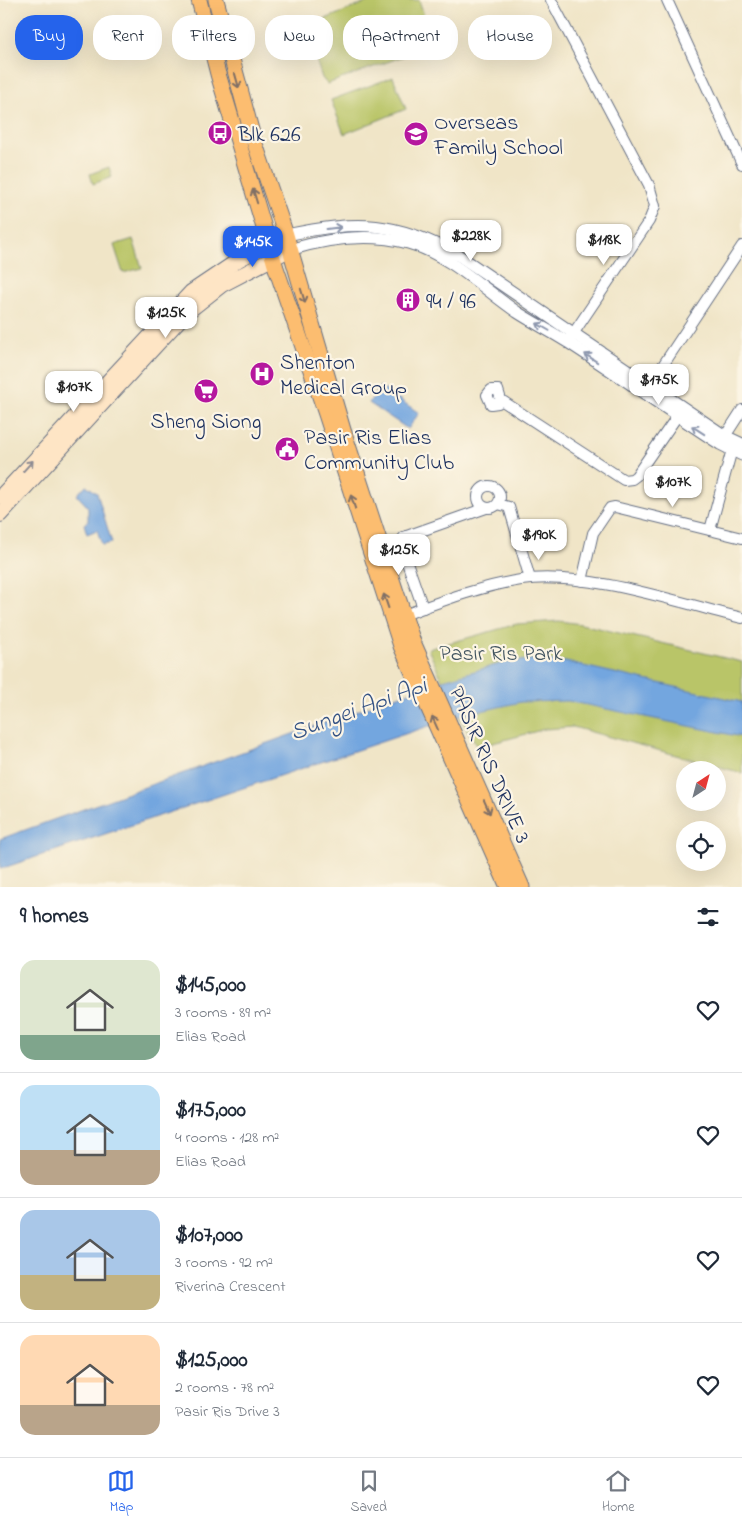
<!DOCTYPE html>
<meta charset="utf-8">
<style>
:root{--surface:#fff;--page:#f6f6f7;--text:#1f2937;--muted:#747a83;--line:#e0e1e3;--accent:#2563eb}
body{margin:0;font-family:"Indie Flower",sans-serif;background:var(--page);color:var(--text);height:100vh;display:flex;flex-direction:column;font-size:19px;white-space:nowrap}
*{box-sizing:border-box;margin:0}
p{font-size:16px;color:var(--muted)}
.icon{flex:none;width:28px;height:28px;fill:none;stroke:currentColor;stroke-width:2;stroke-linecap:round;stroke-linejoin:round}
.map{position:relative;height:887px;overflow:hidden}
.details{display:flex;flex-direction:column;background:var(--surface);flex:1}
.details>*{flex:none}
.hud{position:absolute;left:15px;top:15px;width:712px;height:45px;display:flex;gap:10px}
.needle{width:32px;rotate:36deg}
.tools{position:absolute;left:676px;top:761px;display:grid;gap:10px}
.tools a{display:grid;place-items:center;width:50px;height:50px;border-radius:50%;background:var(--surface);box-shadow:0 5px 20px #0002;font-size:25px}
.price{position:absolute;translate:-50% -42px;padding:0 11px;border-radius:10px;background:#fff;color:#222;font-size:16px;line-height:32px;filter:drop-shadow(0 1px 2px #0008)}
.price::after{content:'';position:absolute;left:50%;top:30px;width:15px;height:11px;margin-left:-8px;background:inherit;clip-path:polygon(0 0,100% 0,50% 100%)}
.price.selected{background:var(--accent);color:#fff}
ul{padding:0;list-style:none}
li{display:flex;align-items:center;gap:15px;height:125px;padding:0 20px}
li+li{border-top:1px solid var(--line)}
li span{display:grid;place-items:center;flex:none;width:140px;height:100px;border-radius:15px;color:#555}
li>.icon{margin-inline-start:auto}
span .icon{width:60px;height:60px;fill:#fffc;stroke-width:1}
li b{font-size:21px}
h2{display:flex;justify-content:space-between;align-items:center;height:60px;padding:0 20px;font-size:21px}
.pill{padding:0 18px;border-radius:20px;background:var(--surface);box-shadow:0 5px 20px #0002;font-size:18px;line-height:45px}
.pill.selected{background:var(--accent);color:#fff}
.dock{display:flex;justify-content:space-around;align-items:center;height:70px;border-top:1px solid var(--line);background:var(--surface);font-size:14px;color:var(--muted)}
.dock a{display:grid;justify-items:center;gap:2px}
.dock .selected{color:var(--accent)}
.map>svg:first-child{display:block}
</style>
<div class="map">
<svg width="742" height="887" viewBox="0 0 742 887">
<rect width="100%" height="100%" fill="#fcf5e5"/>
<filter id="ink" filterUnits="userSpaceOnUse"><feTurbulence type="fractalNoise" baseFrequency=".02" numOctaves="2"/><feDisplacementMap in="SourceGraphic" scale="10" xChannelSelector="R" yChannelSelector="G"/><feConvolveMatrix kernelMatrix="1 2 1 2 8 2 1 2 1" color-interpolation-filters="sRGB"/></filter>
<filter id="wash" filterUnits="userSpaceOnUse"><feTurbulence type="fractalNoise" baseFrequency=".0096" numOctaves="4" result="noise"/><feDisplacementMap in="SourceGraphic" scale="20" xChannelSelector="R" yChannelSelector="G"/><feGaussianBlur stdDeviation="1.12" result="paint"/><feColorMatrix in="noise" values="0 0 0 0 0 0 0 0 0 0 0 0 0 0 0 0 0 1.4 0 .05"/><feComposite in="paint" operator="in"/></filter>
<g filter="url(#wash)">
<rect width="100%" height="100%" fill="#f0e5c7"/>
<!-- green -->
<g fill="#b9c567" stroke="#6a7a62">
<polygon points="373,0 419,0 434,45 327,84 322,78 305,27"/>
<polygon points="393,77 406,109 344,134 331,100"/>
<polygon points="109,167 112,177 93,184 90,174"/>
<polygon points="133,239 142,268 123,273 114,245"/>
<polygon points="559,621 581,624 742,662 742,706 443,682 428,649 517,624"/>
<polygon points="558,692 742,736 742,773 573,727 545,729 478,747 458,715"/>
</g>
<!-- water -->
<g fill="#73a6df" stroke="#476a9e">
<polygon points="380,386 419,413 408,429 369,403"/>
<polygon points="86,485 97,493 112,543 102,545 97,530 87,534 84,524 88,521 88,507 77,495"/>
<polygon points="535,659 566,662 742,702 742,737 568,701 521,702 459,716 0,869 0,839 443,680 503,663"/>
</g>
</g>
<g filter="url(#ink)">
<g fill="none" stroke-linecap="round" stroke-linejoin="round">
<defs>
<g id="minor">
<polyline points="551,0 649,185 655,206 649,221 569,340"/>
<polyline points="667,0 742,164"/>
<polyline points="646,391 742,246"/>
<polyline points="501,400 498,403 491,404 487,395 491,390 498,390 501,400 624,480 632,479 636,476 682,409"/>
<polyline points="722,441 742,410"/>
<circle cx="489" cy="497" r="11"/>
<polyline points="498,504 509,507 530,579"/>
<polyline points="710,530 734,442"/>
<polyline points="582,581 593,533 610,508 615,507 742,538"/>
<polyline points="423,608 402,548 401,541 404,537 486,508"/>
<path d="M404,615c38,-14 77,-29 117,-35 63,-10 159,23 221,38"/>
</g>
<g id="tertiary">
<path d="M286,235c72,-15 110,-15 175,22l264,179 17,8"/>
<path d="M289,250c39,-12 79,-18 119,-7 42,12 74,45 109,69 17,11 35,20 52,31 51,33 100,68 151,101l22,11"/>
</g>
<g id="secondary">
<polyline points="0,497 191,292 240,259 286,235"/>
<polyline points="0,515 185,314 222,285 289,250"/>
</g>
<g id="primary">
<polyline points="199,0 218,74 276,268 326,414 401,646 508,887"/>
<polyline points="216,0 254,141 286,235 343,430 396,592 413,642 522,887"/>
</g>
</defs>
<!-- minor casing -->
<use href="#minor" stroke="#666f83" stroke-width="12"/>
<!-- tertiary casing -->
<use href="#tertiary" stroke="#666f83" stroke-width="13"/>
<!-- secondary casing -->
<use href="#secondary" stroke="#666f83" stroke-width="16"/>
<!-- primary casing -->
<use href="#primary" stroke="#666f83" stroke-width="17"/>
<!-- minor -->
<use href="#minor" stroke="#fff" stroke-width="10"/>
<!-- tertiary -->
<use href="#tertiary" stroke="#fff" stroke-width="11"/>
<!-- secondary -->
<use href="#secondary" stroke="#fee5c5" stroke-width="14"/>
<!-- primary -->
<use href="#primary" stroke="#fcbd6f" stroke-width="15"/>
</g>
<!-- one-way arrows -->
<defs><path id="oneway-shaft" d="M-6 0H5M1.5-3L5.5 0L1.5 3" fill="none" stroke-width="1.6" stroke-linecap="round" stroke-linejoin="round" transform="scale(1.25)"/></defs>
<g stroke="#806f66">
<use href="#oneway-shaft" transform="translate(237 81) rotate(74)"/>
<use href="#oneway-shaft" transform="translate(255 196) rotate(-107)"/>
<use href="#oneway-shaft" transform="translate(303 296) rotate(73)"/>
<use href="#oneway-shaft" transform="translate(353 502) rotate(-108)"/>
<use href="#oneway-shaft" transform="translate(386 601) rotate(-109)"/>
<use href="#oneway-shaft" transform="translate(435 723) rotate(-114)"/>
<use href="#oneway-shaft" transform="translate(487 807) rotate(66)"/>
</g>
<g stroke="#8d97ae">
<use href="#oneway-shaft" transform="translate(334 228) rotate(-7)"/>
<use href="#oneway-shaft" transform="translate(543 327) rotate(-150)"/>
<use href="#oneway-shaft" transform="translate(591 358) rotate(-147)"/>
<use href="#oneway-shaft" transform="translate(698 430) rotate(-147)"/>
</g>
<use stroke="#8c8a92" href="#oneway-shaft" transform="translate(28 466) rotate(-48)"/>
</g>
<!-- icons -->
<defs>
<symbol id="bus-disc" viewBox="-11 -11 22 22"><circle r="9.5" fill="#b5179e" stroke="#fcf5e5"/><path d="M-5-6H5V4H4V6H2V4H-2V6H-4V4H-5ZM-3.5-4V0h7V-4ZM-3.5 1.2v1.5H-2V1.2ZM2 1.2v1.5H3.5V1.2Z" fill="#fff"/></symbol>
<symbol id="school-disc" viewBox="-11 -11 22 22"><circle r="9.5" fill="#b5179e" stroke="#fcf5e5"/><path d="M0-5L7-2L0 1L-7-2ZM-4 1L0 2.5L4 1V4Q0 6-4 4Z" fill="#fff"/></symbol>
<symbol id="building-disc" viewBox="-11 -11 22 22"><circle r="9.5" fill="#b5179e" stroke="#fcf5e5"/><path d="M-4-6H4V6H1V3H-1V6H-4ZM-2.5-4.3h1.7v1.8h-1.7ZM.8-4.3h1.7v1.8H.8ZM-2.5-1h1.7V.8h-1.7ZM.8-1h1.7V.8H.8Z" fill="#fff"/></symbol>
<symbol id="hospital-disc" viewBox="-11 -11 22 22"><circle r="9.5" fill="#b5179e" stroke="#fcf5e5"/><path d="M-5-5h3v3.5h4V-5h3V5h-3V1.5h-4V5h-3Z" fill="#fff"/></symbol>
<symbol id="supermarket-disc" viewBox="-11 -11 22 22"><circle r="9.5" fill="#b5179e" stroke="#fcf5e5"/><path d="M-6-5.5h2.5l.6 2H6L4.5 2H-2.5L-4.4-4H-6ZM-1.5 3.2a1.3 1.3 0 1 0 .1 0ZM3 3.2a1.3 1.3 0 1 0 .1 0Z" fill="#fff"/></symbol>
<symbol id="civic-disc" viewBox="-11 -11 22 22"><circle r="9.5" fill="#b5179e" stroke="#fcf5e5"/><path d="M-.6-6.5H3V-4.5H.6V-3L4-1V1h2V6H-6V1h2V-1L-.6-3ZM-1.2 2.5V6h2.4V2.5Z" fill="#fff"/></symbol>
</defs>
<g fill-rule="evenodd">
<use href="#bus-disc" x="206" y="119" width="28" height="28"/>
<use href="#school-disc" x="402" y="120" width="28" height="28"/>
<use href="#building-disc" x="394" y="286" width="28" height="28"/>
<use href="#hospital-disc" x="248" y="360" width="28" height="28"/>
<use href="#supermarket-disc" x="192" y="377" width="28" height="28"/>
<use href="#civic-disc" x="273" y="435" width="28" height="28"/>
</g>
<g text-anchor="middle" stroke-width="4.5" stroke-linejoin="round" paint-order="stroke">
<!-- poi labels -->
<g font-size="22" fill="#1b2f5e" stroke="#fcf5e5" text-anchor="start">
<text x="434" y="129">Overseas<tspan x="434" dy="25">Family School</tspan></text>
<text x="238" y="141">Blk 626</text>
<text x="426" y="308">94 / 96</text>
<text x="280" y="369">Shenton<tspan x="280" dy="25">Medical Group</tspan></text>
<text x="206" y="428" text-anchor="middle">Sheng Siong</text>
<text x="304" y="444">Pasir Ris Elias<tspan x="304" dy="25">Community Club</tspan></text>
</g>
<!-- park labels -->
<g font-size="22" fill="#425460" stroke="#fcf5e5">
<text x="501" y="660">Pasir Ris Park</text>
</g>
<!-- street labels -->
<g font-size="22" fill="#1b2f5e" stroke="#fcf5e5">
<text transform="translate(491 764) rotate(66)" y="8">PASIR RIS DRIVE 3</text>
</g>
<!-- water labels -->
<g font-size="24" font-style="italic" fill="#355385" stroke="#fcf5e5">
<text transform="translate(358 708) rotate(-20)" y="8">Sungei Api Api</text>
</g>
</g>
</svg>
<div class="tools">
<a><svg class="needle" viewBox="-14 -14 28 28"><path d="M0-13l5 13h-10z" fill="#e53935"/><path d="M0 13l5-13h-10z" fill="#747a83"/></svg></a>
<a><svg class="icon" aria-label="locate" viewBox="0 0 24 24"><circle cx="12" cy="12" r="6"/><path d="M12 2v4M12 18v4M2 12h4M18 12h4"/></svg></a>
</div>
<b class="price" style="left:471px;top:262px">$228K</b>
<b class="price" style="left:604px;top:266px">$118K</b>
<b class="price selected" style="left:253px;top:268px">$145K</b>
<b class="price" style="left:166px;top:339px">$125K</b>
<b class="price" style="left:659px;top:406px">$175K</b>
<b class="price" style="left:74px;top:413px">$107K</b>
<b class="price" style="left:673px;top:508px">$107K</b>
<b class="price" style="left:539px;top:561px">$190K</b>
<b class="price" style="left:399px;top:576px">$125K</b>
<div class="hud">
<a class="pill selected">Buy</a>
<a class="pill">Rent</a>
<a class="pill">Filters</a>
<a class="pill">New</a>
<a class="pill">Apartment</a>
<a class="pill">House</a>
</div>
</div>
<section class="details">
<h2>9 homes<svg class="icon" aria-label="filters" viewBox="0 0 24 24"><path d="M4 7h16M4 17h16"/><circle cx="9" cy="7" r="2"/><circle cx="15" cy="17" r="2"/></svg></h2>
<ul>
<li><span style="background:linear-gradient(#dfe7d0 75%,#7fa58c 0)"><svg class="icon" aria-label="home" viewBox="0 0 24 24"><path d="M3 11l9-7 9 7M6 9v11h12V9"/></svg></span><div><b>$145,000</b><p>3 rooms · 89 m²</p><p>Elias Road</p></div><svg class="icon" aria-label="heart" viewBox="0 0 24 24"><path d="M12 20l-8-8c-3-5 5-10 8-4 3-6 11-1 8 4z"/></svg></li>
<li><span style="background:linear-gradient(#bfe0f5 65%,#b9a48a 0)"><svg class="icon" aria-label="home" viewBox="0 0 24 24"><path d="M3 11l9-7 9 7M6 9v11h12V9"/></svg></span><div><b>$175,000</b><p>4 rooms · 128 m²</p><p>Elias Road</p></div><svg class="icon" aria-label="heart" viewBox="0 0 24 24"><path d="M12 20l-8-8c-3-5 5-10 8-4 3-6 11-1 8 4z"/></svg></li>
<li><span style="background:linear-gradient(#a9c7e8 65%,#c2b280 0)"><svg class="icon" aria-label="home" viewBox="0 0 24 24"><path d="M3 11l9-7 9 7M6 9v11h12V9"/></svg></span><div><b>$107,000</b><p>3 rooms · 92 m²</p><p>Riverina Crescent</p></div><svg class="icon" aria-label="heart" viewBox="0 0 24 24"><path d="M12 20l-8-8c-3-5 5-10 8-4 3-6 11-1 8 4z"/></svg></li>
<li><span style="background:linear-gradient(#ffd9b3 70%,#b9a48a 0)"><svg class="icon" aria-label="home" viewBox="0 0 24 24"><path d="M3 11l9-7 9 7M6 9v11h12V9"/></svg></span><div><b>$125,000</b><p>2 rooms · 78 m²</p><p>Pasir Ris Drive 3</p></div><svg class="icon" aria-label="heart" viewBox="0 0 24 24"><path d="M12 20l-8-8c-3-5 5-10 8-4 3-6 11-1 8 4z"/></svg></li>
</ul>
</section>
<nav class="dock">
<a class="selected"><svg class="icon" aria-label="map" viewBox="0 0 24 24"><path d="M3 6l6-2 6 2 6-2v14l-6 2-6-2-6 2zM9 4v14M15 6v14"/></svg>Map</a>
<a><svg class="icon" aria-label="saved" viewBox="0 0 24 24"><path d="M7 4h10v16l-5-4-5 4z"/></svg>Saved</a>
<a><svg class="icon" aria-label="home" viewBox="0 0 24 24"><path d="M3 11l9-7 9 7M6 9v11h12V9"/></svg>Home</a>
</nav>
